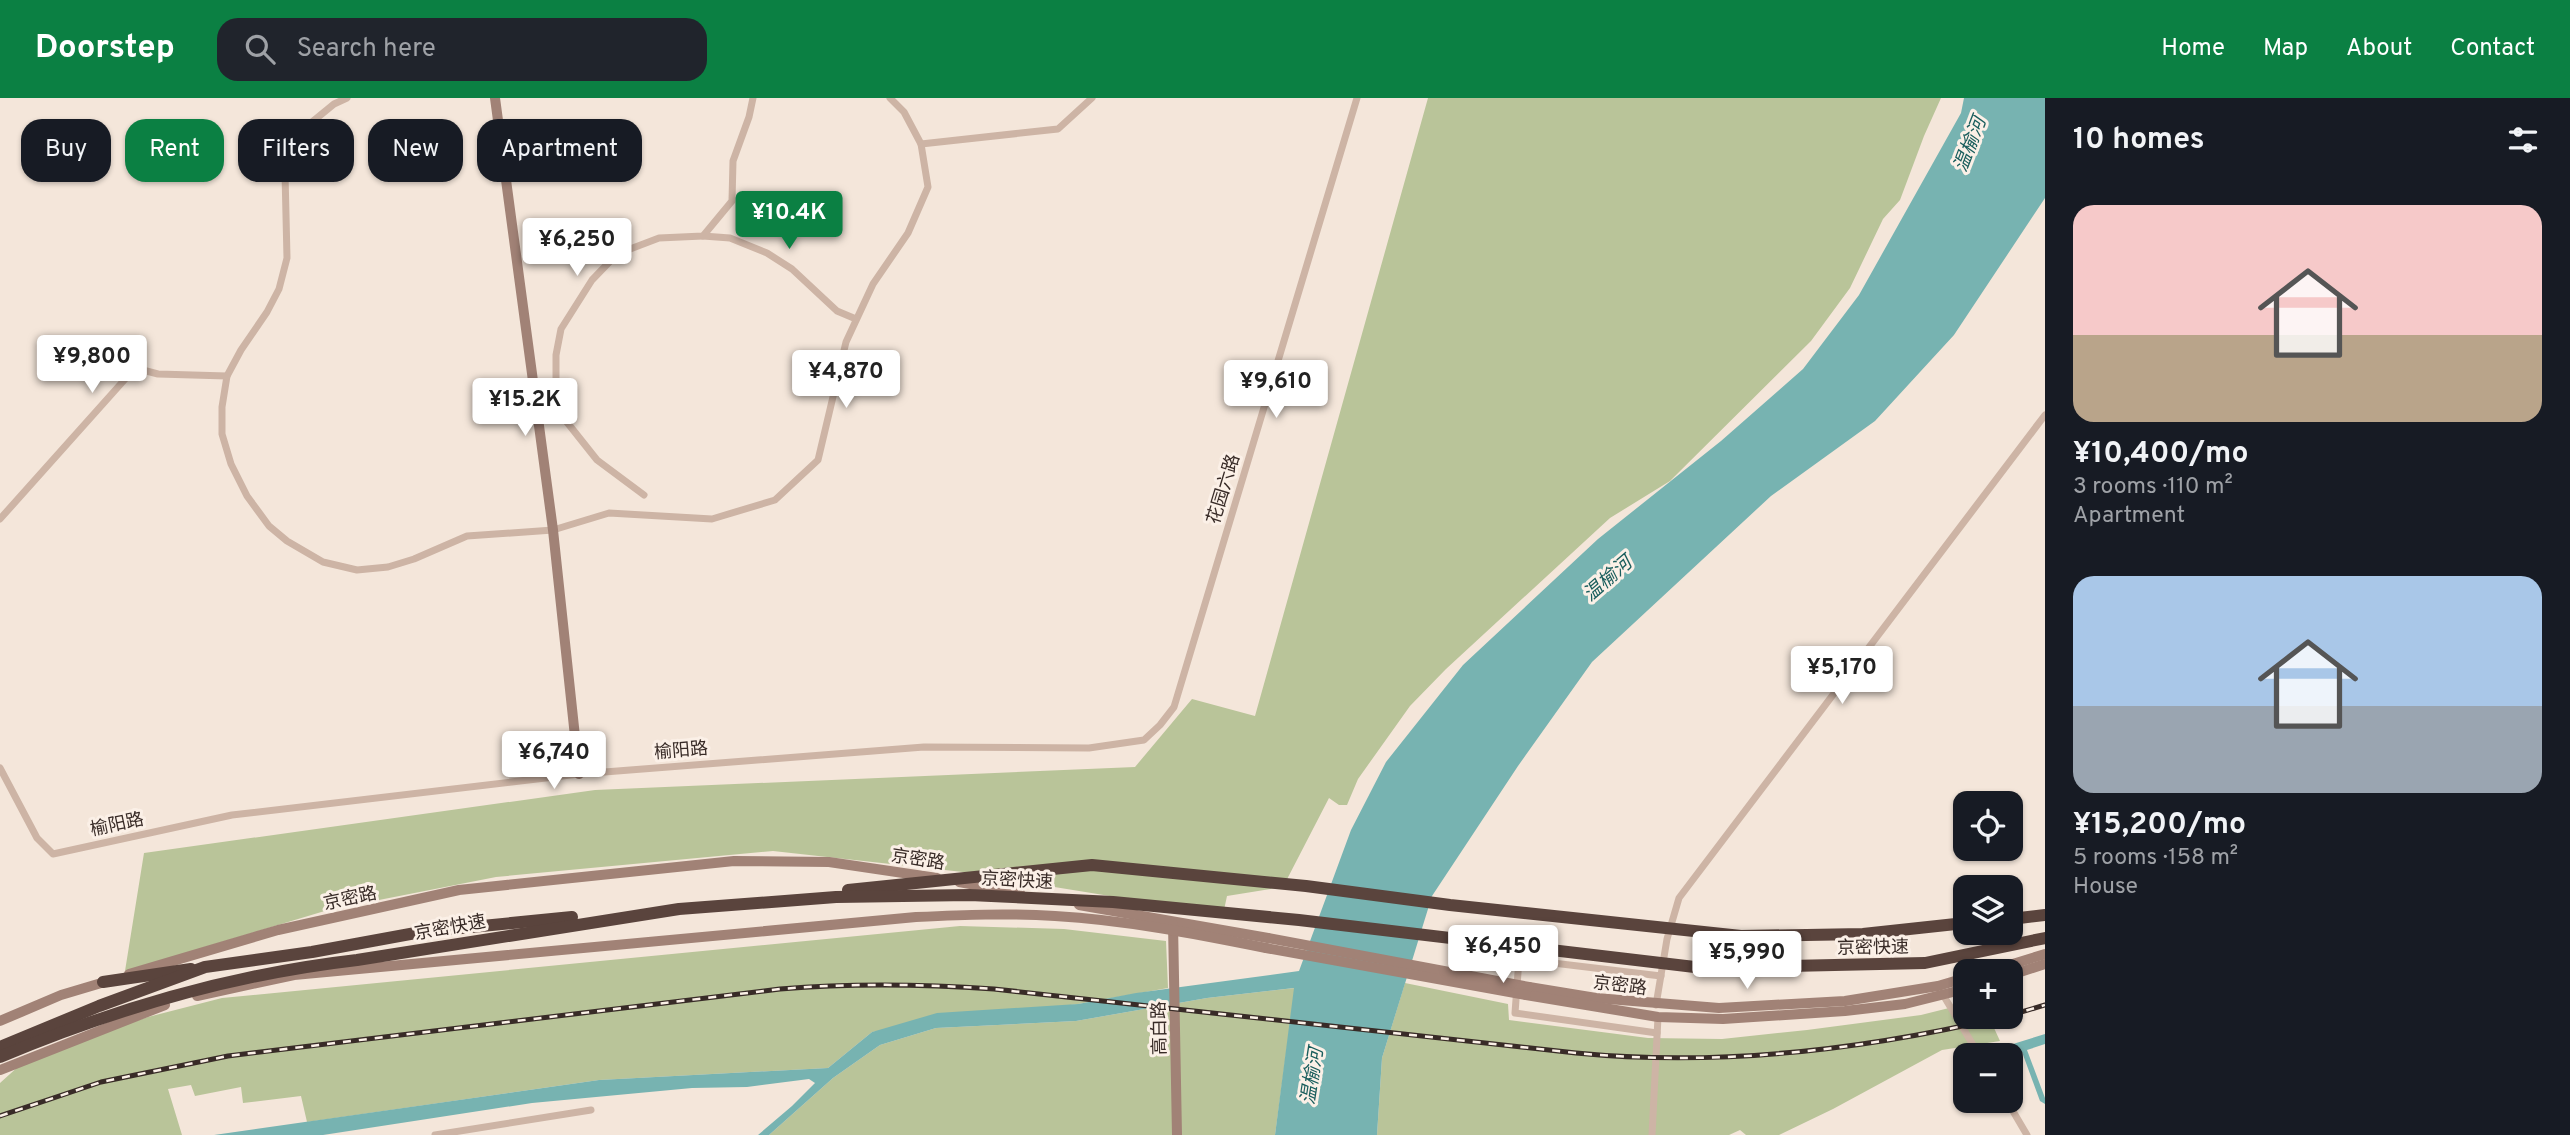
<!DOCTYPE html>
<meta charset="utf-8">
<style>
:root{--surface:#171b24;--page:#20242c;--text:#f1f3f6;--muted:#9ea1a6;--accent:#0b8043}
body{margin:0;font-family:Overpass,"Noto Sans SC",sans-serif;background:var(--page);color:var(--text);height:100vh;display:flex;flex-direction:column;font-size:26px;white-space:nowrap}
*{box-sizing:border-box;margin:0}
p{font-size:23px;color:var(--muted)}
.icon{flex:none;width:38px;height:38px;fill:none;stroke:currentColor;stroke-width:2;stroke-linecap:round;stroke-linejoin:round}
.map{position:relative;flex:1;overflow:hidden}
.sheet{display:flex;flex-direction:column;background:var(--surface);width:525px}
.sheet>*{flex:none}
.hud{position:absolute;left:21px;top:21px;width:665px;height:63px;display:flex;gap:14px}
.buttons{position:absolute;left:1953px;top:693px;display:grid;gap:14px}
.buttons a{display:grid;place-items:center;width:70px;height:70px;border-radius:14px;background:var(--surface);box-shadow:0 2px 5px #0004;font-size:35px}
.price{position:absolute;translate:-50% -60px;padding:0 16px;border-radius:7px;background:#fff;color:#222;font-size:23px;line-height:46px;filter:drop-shadow(0 2px 4px #0008)}
.price::after{content:'';position:absolute;left:50%;top:42px;width:21px;height:16px;margin-left:-10px;background:inherit;clip-path:polygon(0 0,100% 0,50% 100%)}
.price.active{background:var(--accent);color:#fff}
ul{padding:0;list-style:none}
li{display:grid;align-content:center;gap:14px;height:371px;padding:0 28px}
li span{display:grid;place-items:center;height:217px;border-radius:21px;color:#555}
li>.icon{margin-inline-start:auto}
span .icon{width:126px;height:126px;fill:#fffc;stroke-width:1}
li b{font-size:30px}
h2{display:flex;justify-content:space-between;align-items:center;height:84px;padding:0 28px;font-size:30px}
.pill{padding:0 24px;border-radius:21px;background:var(--surface);box-shadow:0 2px 5px #0004;font-size:24px;line-height:63px}
.pill.active{background:var(--accent);color:#fff}
header{display:flex;align-items:center;gap:42px;box-sizing:border-box;height:98px;padding:0 35px;background:var(--accent);color:#fff}
header strong{font-size:33px}
nav{display:flex;gap:38px;margin-inline-start:auto;font-size:24px}
.search{width:490px;height:63px;background:var(--page);display:flex;align-items:center;gap:18px;box-sizing:border-box;padding:0 24px;border-radius:21px;color:var(--muted);font-size:26px}
main{display:flex;flex:1;min-height:0}
.map>svg:first-child{display:block}
</style>
<header>
<strong>Doorstep</strong>
<div class="search"><svg class="icon" aria-label="search" viewBox="0 0 24 24"><circle cx="10" cy="10" r="6"/><path d="M15 15l6 6"/></svg>Search here</div>
<nav><a>Home</a><a>Map</a><a>About</a><a>Contact</a></nav>
</header>
<main>
<div class="map">
<svg width="2045" height="1037" viewBox="0 0 2045 1037">
<rect width="100%" height="100%" fill="#f4e6da"/>
<!-- green -->
<g fill="#b9c499">
<polygon points="1428,0 1941,0 1924,38 1900,102 1883,121 1850,190 1811,243 1670,383 1610,420 1446,571 1410,608 1358,681 1347,707 1339,707 1329,700 1283,789 1227,798 1224,812 1116,799 963,774 773,753 496,779 328,812 125,873 144,755 595,692 1135,669 1192,601 1255,618"/>
<polygon points="960,828 1064,831 1166,843 1168,890 1078,906 872,934 828,970 599,982 307,1024 301,998 243,1005 241,989 195,998 191,987 168,991 182,1037 0,1037 0,985 30,958 148,919 222,900"/>
<polygon points="1405,885 1508,906 1509,922 1648,940 1722,941 1807,932 1921,917 1965,906 1965,919 1989,919 2000,943 1942,952 1833,1011 1779,1037 1746,1037 1740,1032 1729,1037 1377,1037 1382,960"/>
<polygon points="1295,890 1275,1037 769,1037 833,980 880,947 936,930 1076,923 1207,900"/>
</g>
<!-- water -->
<g fill="#77b3b1">
<polygon points="1964,0 2045,0 2045,100 1954,237 1875,323 1771,398 1592,564 1518,668 1432,798 1382,960 1377,1037 1275,1037 1294,890 1207,900 1076,923 936,930 880,947 833,980 769,1037 758,1037 792,1008 815,985 809,981 747,989 692,990 532,1005 323,1037 214,1037 599,982 828,970 872,934 937,915 1078,906 1136,895 1299,873 1351,732 1386,664 1463,567 1598,441 1721,343 1803,271 1859,197 1961,15"/>
<polygon points="2045,936 2045,946 2027,952 2045,1000 2045,1006 2040,1003 2022,954 2018,954 2013,946"/>
</g>
<g fill="none" stroke-linecap="round" stroke-linejoin="round">
<!-- street -->
<g stroke="#cdb4a5" stroke-width="7">
<polyline points="347,0 334,6 312,24 293,50 285,75 287,160 279,191 267,214 241,252 227,278 222,309 222,336 231,366 247,398 269,428 287,443 323,464 357,472 388,469 414,461 467,438 553,432 609,415 712,421 775,402 818,362 846,244 873,186 908,135 928,89 921,46 904,14 890,0"/>
<polyline points="921,46 1058,31 1092,0"/>
<polyline points="703,138 730,140 767,155 792,171 837,213 856,221"/>
<polyline points="644,397 597,362 566,323 556,283 556,257 561,231 592,182 617,156 659,140 703,138 732,103 733,63 749,19 753,0"/>
<polyline points="0,421 135,270 158,276 227,278"/>
<polyline points="0,670 37,740 53,756 232,717 579,676 924,649 1089,650 1144,642 1160,627 1174,609 1357,0"/>
<polyline points="1942,895 1979,957"/>
<polyline points="1656,907 1667,841 1679,800 2045,317"/>
<polyline points="1657,935 1515,915 1519,861 1661,878"/>
<polyline points="2007,1003 2027,1037"/>
<polyline points="435,1037 591,1012"/>
<polyline points="1652,1037 1658,919"/>
</g>
<!-- secondary -->
<g stroke="#a18276" stroke-width="10">
<polyline points="495,0 553,432 579,676"/>
<polyline points="959,784 1020,795"/>
<polyline points="1079,807 1268,840"/>
<polyline points="1173,826 1177,1037"/>
<polyline points="1990,873 2045,856"/>
<polyline points="129,876 278,832 459,792 734,763 829,764 937,780"/>
<polyline points="2011,877 2045,866"/>
<polyline points="1529,889 1596,900 1719,910 1845,903 1938,888 1965,880"/>
<polyline points="1526,897 1658,919 1723,921 1845,913 1905,906 1965,891"/>
<path d="M197,898l97,-21 622,-58c46,-2 92,-4 139,-1 71,4 141,18 211,32"/>
<polyline points="0,923 61,897 108,883"/>
<polyline points="0,972 165,907"/>
</g>
<!-- highway -->
<g stroke="#5a443d" stroke-width="12">
<polyline points="2011,821 2045,817"/>
<polyline points="103,884 191,871"/>
</g>
<defs>
<g id="rail">
<polyline points="2011,917 2045,907"/>
<path d="M0,1018l101,-34 127,-26 552,-67c72,-6 142,-5 214,0l582,64c144,14 287,-3 427,-36"/>
</g>
</defs>
<!-- rail casing -->
<use href="#rail" stroke="#382b27" stroke-width="5"/>
<!-- rail -->
<use href="#rail" stroke="#fbf0e7" stroke-width="2.5" stroke-dasharray="8" stroke-linecap="butt"/>
<!-- secondary-bridge -->
<g stroke="#a18276" stroke-width="10">
<polyline points="1268,840 1529,889"/>
<polyline points="1266,850 1526,897"/>
</g>
<!-- highway-bridge -->
<g stroke="#5a443d" stroke-width="12">
<polyline points="848,792 1092,767 1306,788 1450,807 1741,838 1863,836 1965,825"/>
<polyline points="0,949 99,908 205,869 312,854 421,834 572,819"/>
<path d="M0,959c114,-48 235,-83 357,-97l322,-51 157,-12 134,-2 143,7 186,18 404,48 222,-5 120,-25"/>
</g>
</g>
<g text-anchor="middle" stroke-width="6" stroke-linejoin="round" paint-order="stroke">
<!-- street labels -->
<g font-size="18" fill="#382b27" stroke="#fbf0e7">
<text transform="translate(1223 391) rotate(-73)" y="6">花园六路</text>
<text transform="translate(681 652) rotate(-5)" y="6">榆阳路</text>
<text transform="translate(117 726) rotate(-12)" y="6">榆阳路</text>
<text transform="translate(918 761) rotate(9)" y="6">京密路</text>
<text transform="translate(1017 782) rotate(3)" y="6">京密快速</text>
<text transform="translate(350 800) rotate(-12)" y="6">京密路</text>
<text transform="translate(450 829) rotate(-10)" y="6">京密快速</text>
<text transform="translate(1873 849) rotate(-1)" y="6">京密快速</text>
<text transform="translate(1620 887) rotate(7)" y="6">京密路</text>
<text transform="translate(1159 930) rotate(-91)" y="6">高白路</text>
</g>
<!-- water labels -->
<g font-size="19" font-style="italic" fill="#195d5c" stroke="#fbf0e7">
<text transform="translate(1969 46) rotate(-69)" y="7">温榆河</text>
<text transform="translate(1607 480) rotate(-41)" y="7">温榆河</text>
<text transform="translate(1311 978) rotate(-81)" y="7">温榆河</text>
</g>
</g>
</svg>
<div class="buttons">
<a><svg class="icon" aria-label="locate" viewBox="0 0 24 24"><circle cx="12" cy="12" r="6"/><path d="M12 2v4M12 18v4M2 12h4M18 12h4"/></svg></a>
<a><svg class="icon" aria-label="layers" viewBox="0 0 24 24"><path d="M12 4l9 5-9 5-9-5zM3 14l9 5 9-5"/></svg></a>
<a>+</a>
<a>−</a>
</div>
<b class="price active" style="left:789px;top:153px">¥10.4K</b>
<b class="price" style="left:577px;top:180px">¥6,250</b>
<b class="price" style="left:92px;top:297px">¥9,800</b>
<b class="price" style="left:846px;top:312px">¥4,870</b>
<b class="price" style="left:1276px;top:322px">¥9,610</b>
<b class="price" style="left:525px;top:340px">¥15.2K</b>
<b class="price" style="left:1842px;top:608px">¥5,170</b>
<b class="price" style="left:554px;top:693px">¥6,740</b>
<b class="price" style="left:1503px;top:887px">¥6,450</b>
<b class="price" style="left:1747px;top:893px">¥5,990</b>
<div class="hud">
<a class="pill">Buy</a>
<a class="pill active">Rent</a>
<a class="pill">Filters</a>
<a class="pill">New</a>
<a class="pill">Apartment</a>
</div>
</div>
<section class="sheet">
<h2>10 homes<svg class="icon" aria-label="filters" viewBox="0 0 24 24"><path d="M4 7h16M4 17h16"/><circle cx="9" cy="7" r="2"/><circle cx="15" cy="17" r="2"/></svg></h2>
<ul>
<li><span style="background:linear-gradient(#f6c9c9 60%,#b9a48a 0)"><svg class="icon" aria-label="home" viewBox="0 0 24 24"><path d="M3 11l9-7 9 7M6 9v11h12V9"/></svg></span><div><b>¥10,400/mo</b><p>3 rooms · 110 m²</p><p>Apartment</p></div></li>
<li><span style="background:linear-gradient(#a9c7e8 60%,#9aa5b1 0)"><svg class="icon" aria-label="home" viewBox="0 0 24 24"><path d="M3 11l9-7 9 7M6 9v11h12V9"/></svg></span><div><b>¥15,200/mo</b><p>5 rooms · 158 m²</p><p>House</p></div></li>
</ul>
</section>
</main>
